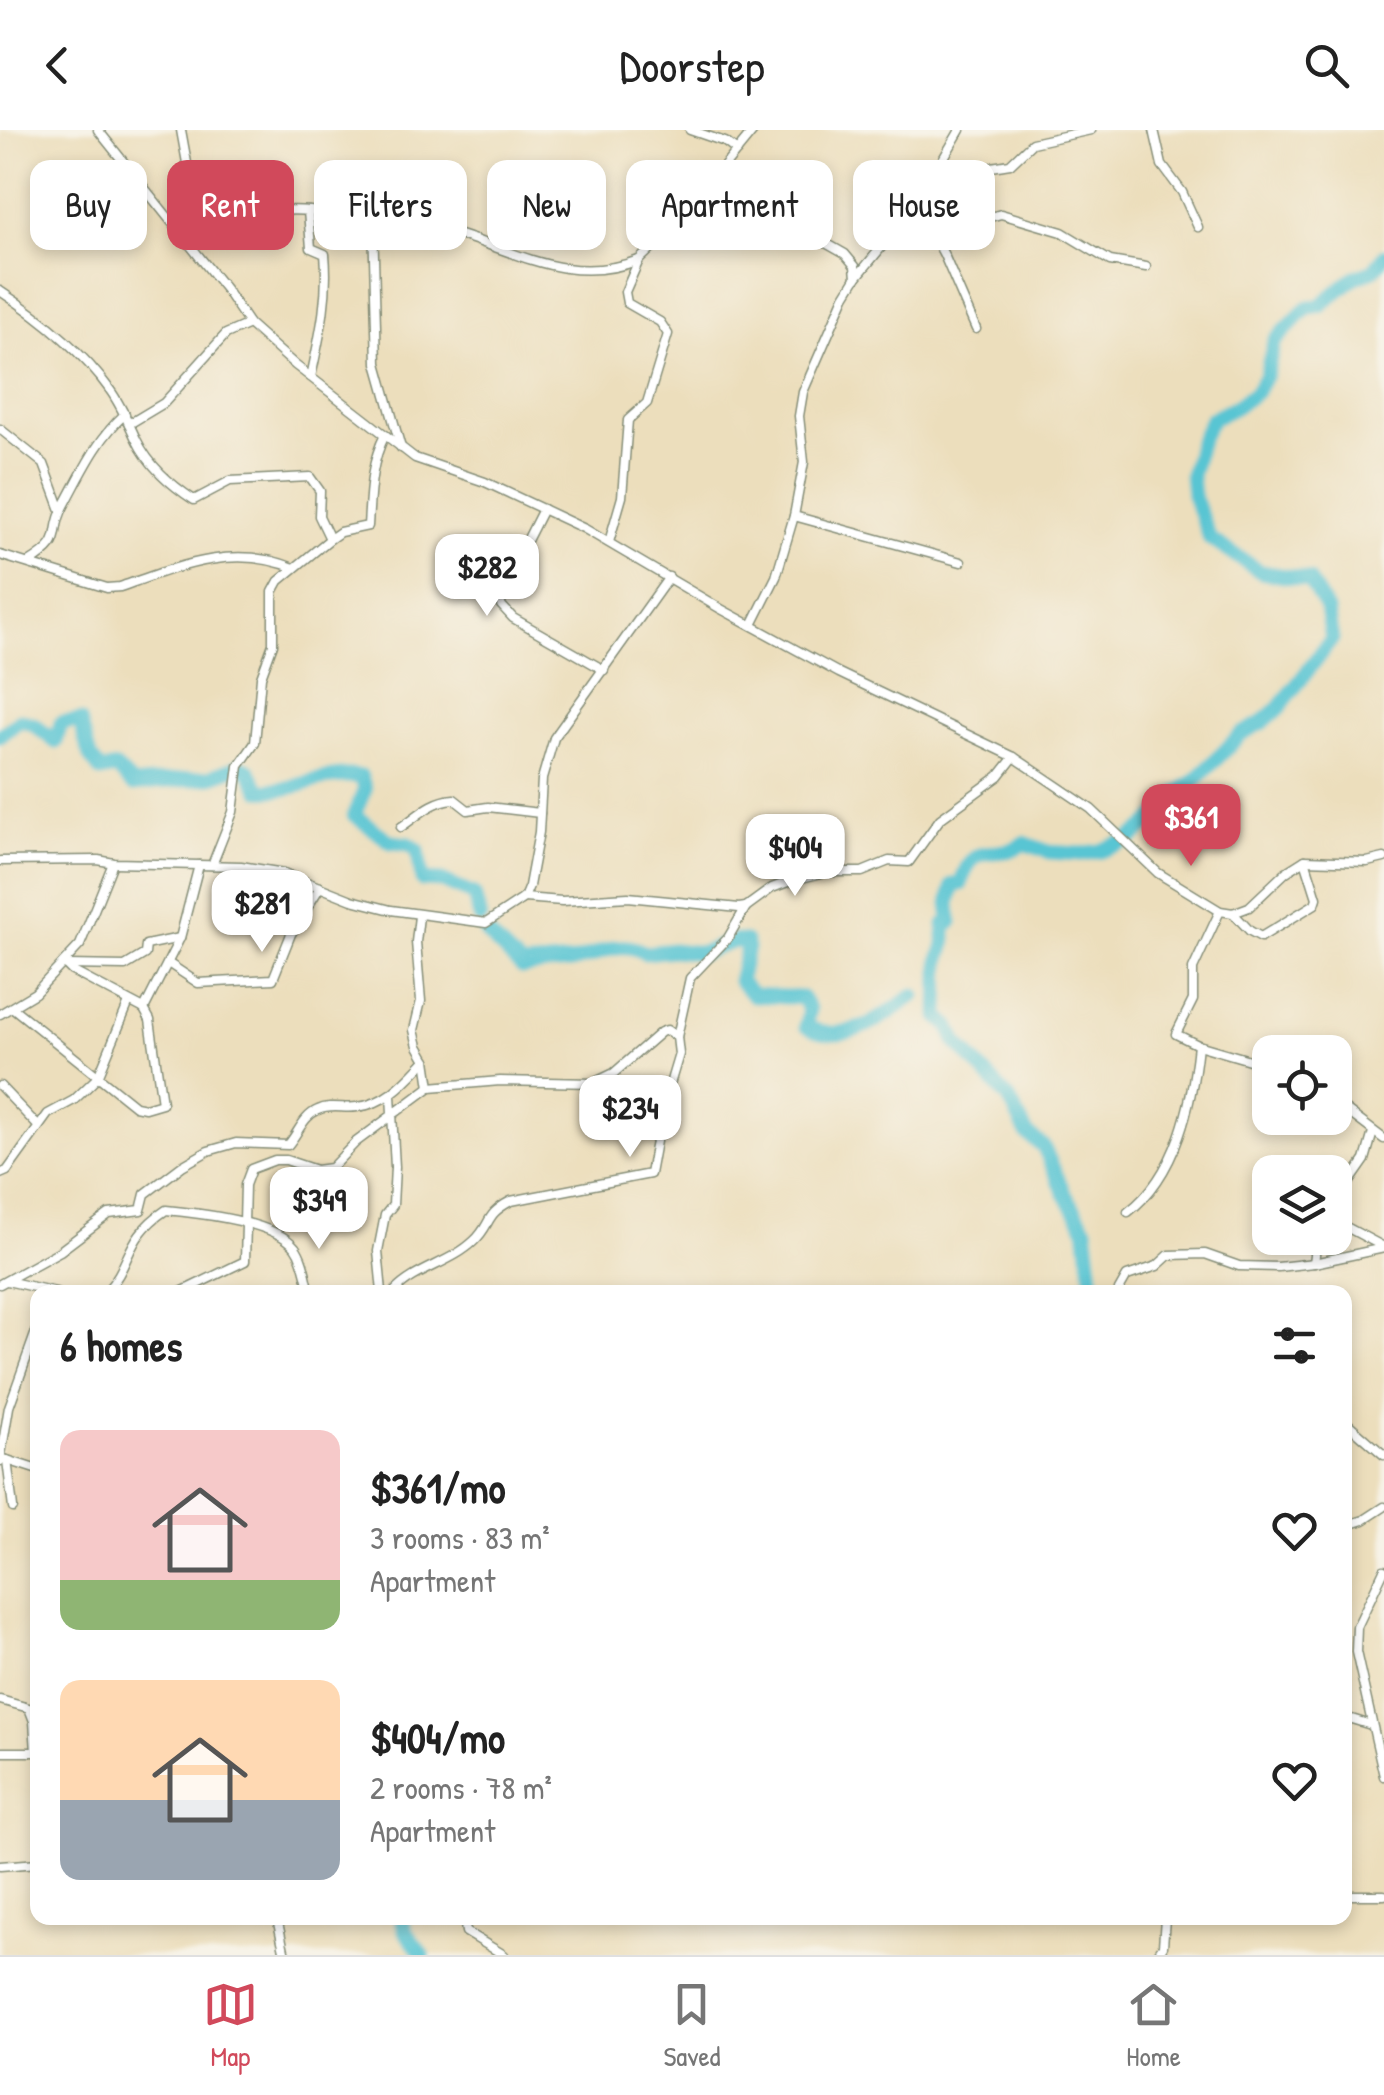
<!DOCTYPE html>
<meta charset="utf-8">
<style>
:root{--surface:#fff;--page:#f6f6f6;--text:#222;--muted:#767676;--line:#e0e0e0;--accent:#d1495b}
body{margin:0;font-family:"Patrick Hand",sans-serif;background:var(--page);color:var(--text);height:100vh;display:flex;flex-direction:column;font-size:38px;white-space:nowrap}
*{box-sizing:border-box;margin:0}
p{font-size:32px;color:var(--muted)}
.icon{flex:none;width:55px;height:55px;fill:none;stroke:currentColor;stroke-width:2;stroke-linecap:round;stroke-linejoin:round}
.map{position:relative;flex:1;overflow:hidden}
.panel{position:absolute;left:30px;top:1155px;width:1322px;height:640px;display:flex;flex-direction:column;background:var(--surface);border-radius:20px;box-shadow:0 5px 15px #0003}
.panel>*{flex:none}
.top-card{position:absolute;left:30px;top:30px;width:1325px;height:90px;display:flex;gap:20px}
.controls{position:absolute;left:1252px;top:905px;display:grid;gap:20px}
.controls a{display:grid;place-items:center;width:100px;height:100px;border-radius:20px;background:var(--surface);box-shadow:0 5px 15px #0003;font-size:50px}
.price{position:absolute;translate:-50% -85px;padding:0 22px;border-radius:20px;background:#fff;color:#222;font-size:32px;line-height:65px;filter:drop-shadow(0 2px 5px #0008)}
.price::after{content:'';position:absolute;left:50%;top:60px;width:30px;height:22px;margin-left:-15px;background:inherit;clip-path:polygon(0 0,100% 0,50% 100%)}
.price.active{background:var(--accent);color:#fff}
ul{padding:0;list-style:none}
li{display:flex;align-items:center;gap:30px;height:250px;padding:0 30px}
li span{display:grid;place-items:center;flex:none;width:280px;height:200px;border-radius:20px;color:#555}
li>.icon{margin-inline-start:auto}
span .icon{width:120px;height:120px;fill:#fffc;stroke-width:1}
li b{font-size:42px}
h2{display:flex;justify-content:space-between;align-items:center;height:120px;padding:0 30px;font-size:42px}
.chip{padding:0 35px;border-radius:20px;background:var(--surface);box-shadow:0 5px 15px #0003;font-size:35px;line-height:90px}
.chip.active{background:var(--accent);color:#fff}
header{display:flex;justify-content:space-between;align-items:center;height:130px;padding:0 30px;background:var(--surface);font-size:45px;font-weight:600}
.dock{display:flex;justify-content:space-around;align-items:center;height:140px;border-top:2px solid var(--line);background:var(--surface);font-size:28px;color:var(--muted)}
.dock a{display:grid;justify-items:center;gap:5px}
.dock .active{color:var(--accent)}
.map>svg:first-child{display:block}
</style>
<header><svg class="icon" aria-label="back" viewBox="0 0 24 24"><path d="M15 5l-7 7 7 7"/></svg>Doorstep<svg class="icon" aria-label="search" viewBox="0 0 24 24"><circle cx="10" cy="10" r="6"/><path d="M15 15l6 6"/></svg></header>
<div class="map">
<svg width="1384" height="1825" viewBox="0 0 1384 1825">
<rect width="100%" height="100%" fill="#f7f3e8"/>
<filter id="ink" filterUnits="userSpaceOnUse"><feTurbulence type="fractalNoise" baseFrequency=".01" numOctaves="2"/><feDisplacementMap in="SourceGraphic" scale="20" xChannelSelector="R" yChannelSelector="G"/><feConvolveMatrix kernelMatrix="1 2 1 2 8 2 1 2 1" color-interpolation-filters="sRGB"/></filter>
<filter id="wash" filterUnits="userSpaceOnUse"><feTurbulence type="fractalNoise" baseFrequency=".0048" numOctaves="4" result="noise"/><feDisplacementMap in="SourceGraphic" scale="40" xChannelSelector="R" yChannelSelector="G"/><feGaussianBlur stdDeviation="2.25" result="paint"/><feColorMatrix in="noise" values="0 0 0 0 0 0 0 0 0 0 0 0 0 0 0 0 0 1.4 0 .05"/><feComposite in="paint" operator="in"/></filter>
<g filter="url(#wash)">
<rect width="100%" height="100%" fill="#ecdebc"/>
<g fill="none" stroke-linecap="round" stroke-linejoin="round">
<!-- river -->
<g stroke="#59c5d3" stroke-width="15">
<path d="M0,606l20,-16 13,4 23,18 5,-19 19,-2 10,36 11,14 15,-3 17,17 77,-8 29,-11 10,4 11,20c37,3 61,-19 101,-13l4,12 -11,26 37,27 18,2 9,6 4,30 20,1 32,14 6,22"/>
<path d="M486,803l36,35c16,-4 31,-4 48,-6 27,-4 48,-26 75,-9l28,-3 28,3 34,-12 10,1 2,6 -8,33 14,14 49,3 7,11 -3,17c37,21 78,-8 108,-31"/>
<path d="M1094,1162l-8,-64 -21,-34 -22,-48 -16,-12 -18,-35 -52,-56 -8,-17 -10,-9 1,-58 5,-15v-20l6,-1 -2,-19 4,-19 8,-1c12,-49 40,-21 63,-41l25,9 32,2 20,-3 31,-13 30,-25 11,-17 22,-15 46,-47 22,-12 16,-14 53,-69 -5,-29 -18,-30 -48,-8 -51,-33 -17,-44 -2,-20 9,-33 11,-23 24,-12 21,-15 10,-17 8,-33 33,-34 14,-3 34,-28 19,-7 10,-14"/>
<polyline points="402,1788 405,1801 423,1825"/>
</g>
</g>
</g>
<g filter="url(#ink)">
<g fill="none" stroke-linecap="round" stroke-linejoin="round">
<defs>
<g id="street">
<polyline points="98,0 226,160 249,194 295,235 415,328 485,352 585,399 721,479 839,543 1014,627 1091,679 1158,743 1220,781 1233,783 1249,777 1286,742 1305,730 1367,732 1384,728"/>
<polyline points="181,0 199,99"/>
<polyline points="690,0 725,12 737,21"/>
<polyline points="1154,0 1162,35 1182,62 1198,97"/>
<polyline points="936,46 1010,34 1032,13 1091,0"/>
<polyline points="718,47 750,70 845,124 855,136 856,148"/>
<polyline points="917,74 944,125 976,199"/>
<path d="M308,81l3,37 14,6c4,43 -5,81 -14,123"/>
<polyline points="373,92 377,233 401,318"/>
<polyline points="933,103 1001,84 1062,102 1110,131 1146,137"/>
<path d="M182,106c37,-16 87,-29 128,-25 20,2 40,9 61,11 34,2 65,4 98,16 60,20 106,46 170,22"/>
<path d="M0,161c40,26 82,60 110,99 11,15 18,32 26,49 13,27 34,45 58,61l36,-19 80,-4 10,14 -1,25 11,23"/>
<polyline points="129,294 164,273 226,204 249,194"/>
<polyline points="0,299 44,334 61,380"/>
<polyline points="543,379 502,460 501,475 513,488 604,540"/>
<polyline points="794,386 961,432"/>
<polyline points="609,412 622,367 628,290 647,273 668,204 660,192 627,173 625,162 639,130 676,95 754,0"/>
<path d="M0,425l107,33 13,-1c57,-20 114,-44 174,-19"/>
<path d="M29,433c39,-24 19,-27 35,-57 18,-33 33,-67 61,-92"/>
<polyline points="752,495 776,447 794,386 804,332 799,286 803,262 845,166 856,148 917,74 960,0"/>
<path d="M401,697c18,-12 30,-26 53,-28l14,11 20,-3 52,6"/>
<polyline points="0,731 98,730 114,733 241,736 284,743 352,770 391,780 486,793 524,768 529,756 539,702 542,649 554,608 669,447"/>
<path d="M212,735l21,-53 6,-46 16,-23 6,-66 12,-33v-52l6,-11 51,-42 10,-7 28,-6c2,-31 2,-62 17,-91"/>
<polyline points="524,768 562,771 628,767 739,778 746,777 772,758 793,750 826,742 862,742 889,731 909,732 940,689 999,646 1014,627"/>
<polyline points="1220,781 1193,839 1193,870 1176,904 1198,915 1270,936"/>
<polyline points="1233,783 1250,801 1261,807 1315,774 1317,768 1305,730"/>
<polyline points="419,786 416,812 421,871 414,900 418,916 426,930 430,957"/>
<polyline points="168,833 198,853 273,849 291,804 320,757"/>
<polyline points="67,835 125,836 145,824 146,815 180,808"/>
<polyline points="13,878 135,976 145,978 162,973 150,890 144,879 72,841 66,835"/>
<polyline points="144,879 180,808 199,735"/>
<polyline points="0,884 35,863 80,815 113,733"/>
<polyline points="0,956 38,996"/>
<polyline points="1335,972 1384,1009"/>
<polyline points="0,1044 7,1041 48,984 74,970 98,947 129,872"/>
<polyline points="1335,1073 1365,1030 1373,1002"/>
<path d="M1128,1082c49,-37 64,-109 70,-167"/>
<polyline points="1335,1091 1384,1117"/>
<polyline points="244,1093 245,1055 251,1039 275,1030 286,1030 316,1040 331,1038 356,1012 430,957 500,951 593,953 614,943 661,902 667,900 677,907"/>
<polyline points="1314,1133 1317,1108"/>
<polyline points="7,1151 56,1162"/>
<path d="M0,1154l60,-33 49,-37 32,-4 4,-16 37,-28 26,-15 28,-8 52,2c10,-11 15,-29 30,-35 12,-6 26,-1 39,-3 30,-3 50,-27 69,-47"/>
<polyline points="1119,1160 1127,1146 1157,1136 1169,1125 1205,1124 1239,1136 1278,1137 1314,1133 1384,1118"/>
<path d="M106,1162c27,-30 18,-54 60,-82 32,3 108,11 129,37 9,12 11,31 15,45"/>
<polyline points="181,1162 245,1131 246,1094"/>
<polyline points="382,1162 378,1121 385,1085 393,1075 395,1037 391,965"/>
<path d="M394,1162c21,-23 57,-29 80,-51 18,-17 10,-26 37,-40l139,-27 11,-60 18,-60 -2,-17 13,-59 38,-40 18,-31"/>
<polyline points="1345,1291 1384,1325"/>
<polyline points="4,1329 38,1340"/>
<polyline points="7,1330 13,1378"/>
<polyline points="0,1331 9,1277 38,1196"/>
<polyline points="1345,1396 1364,1390 1384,1377"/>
<polyline points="1384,1440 1357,1497 1356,1522 1384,1646"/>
<polyline points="0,1570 29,1578 34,1591 36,1622"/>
<polyline points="1345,1587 1371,1595"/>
<polyline points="0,1622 38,1622"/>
<polyline points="0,1736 38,1733"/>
<polyline points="1345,1765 1384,1765"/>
<polyline points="277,1788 285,1825"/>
<polyline points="464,1788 466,1802 504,1825"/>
<polyline points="1157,1825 1163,1816 1165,1788"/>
</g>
</defs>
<!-- street casing -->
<use href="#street" stroke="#868e78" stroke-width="11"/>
<!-- street -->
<use href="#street" stroke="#fff" stroke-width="8"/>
</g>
</g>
</svg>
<div class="controls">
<a><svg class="icon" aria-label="locate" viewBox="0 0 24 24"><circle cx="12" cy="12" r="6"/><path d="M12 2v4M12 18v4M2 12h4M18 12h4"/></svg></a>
<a><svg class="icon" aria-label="layers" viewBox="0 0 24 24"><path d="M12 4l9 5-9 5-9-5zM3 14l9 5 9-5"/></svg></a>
</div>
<b class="price" style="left:487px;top:489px">$282</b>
<b class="price active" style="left:1191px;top:739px">$361</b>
<b class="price" style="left:795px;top:769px">$404</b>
<b class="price" style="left:262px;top:825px">$281</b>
<b class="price" style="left:630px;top:1030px">$234</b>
<b class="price" style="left:319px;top:1122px">$349</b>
<div class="top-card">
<a class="chip">Buy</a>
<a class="chip active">Rent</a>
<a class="chip">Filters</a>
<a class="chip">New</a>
<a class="chip">Apartment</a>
<a class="chip">House</a>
</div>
<section class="panel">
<h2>6 homes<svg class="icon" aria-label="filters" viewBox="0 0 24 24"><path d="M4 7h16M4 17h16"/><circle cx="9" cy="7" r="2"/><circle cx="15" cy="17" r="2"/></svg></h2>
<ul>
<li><span style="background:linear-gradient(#f6c9c9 75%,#8fb573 0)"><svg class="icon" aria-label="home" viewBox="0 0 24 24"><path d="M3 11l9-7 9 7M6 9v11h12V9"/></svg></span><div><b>$361/mo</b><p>3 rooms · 83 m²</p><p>Apartment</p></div><svg class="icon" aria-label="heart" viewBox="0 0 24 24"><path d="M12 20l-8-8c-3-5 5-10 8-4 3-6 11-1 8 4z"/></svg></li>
<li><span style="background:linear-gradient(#ffd9b3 60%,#9aa5b1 0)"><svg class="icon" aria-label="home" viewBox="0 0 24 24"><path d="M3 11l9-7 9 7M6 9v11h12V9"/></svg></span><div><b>$404/mo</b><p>2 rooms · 78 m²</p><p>Apartment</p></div><svg class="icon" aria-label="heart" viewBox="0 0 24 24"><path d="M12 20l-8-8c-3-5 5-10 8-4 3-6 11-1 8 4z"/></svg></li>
</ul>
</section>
</div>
<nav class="dock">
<a class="active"><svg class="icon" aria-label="map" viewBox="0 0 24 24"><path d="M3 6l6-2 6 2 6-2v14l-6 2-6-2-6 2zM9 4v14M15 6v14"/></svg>Map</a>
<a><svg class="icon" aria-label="saved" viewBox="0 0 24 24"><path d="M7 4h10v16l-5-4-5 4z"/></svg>Saved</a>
<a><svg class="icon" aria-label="home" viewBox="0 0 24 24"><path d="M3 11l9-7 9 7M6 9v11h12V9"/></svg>Home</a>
</nav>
